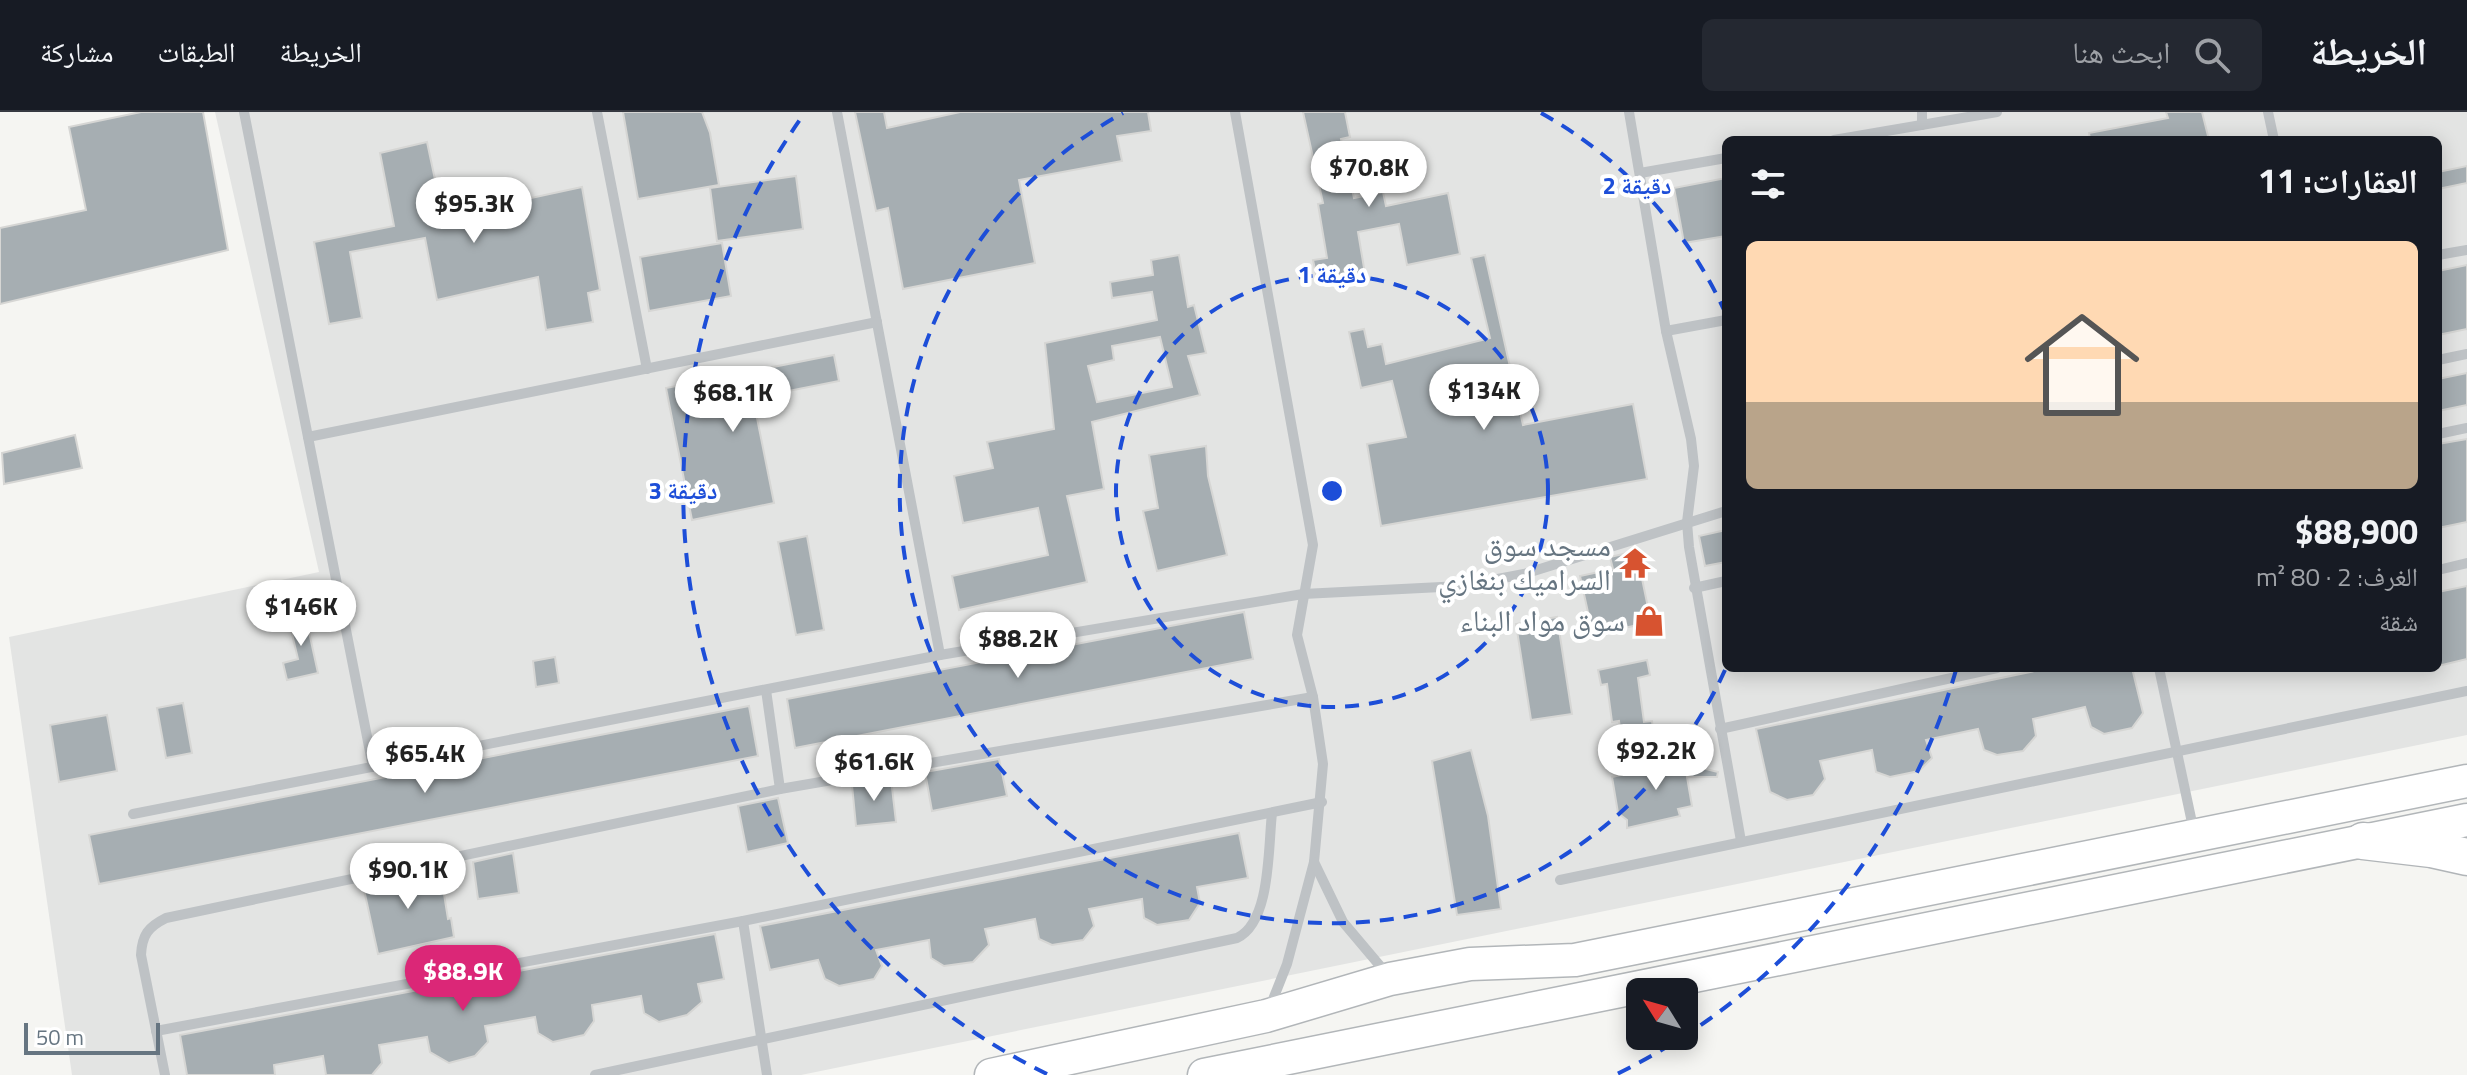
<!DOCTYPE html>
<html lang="ar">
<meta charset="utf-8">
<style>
:root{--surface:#171b24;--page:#242831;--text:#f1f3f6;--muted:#9ea1a6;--line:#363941;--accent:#db2777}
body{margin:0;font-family:"Titillium Web","Noto Naskh Arabic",sans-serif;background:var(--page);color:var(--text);direction:rtl;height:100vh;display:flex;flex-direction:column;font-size:30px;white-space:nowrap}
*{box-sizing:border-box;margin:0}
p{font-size:26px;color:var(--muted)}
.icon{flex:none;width:44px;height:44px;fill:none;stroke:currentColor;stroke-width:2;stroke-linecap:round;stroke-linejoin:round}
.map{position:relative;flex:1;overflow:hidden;direction:ltr}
.panel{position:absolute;left:1722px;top:24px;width:720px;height:536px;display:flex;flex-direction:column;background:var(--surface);border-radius:12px;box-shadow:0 4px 20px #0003;direction:rtl}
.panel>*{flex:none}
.needle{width:52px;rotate:307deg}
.fabs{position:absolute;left:1626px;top:866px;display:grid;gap:16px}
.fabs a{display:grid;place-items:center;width:72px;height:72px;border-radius:12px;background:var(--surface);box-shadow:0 4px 20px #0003;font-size:40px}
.scale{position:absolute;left:24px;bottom:20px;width:136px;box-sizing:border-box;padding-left:8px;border:4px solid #667581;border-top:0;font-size:22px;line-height:28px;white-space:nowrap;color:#667581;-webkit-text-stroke:6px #fff;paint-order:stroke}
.price{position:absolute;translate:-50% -68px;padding:0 18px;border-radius:28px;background:#fff;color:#222;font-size:26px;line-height:52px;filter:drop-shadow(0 2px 4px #0008)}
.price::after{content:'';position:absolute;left:50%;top:48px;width:24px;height:18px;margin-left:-12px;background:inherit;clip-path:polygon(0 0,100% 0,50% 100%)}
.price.active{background:var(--accent);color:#fff}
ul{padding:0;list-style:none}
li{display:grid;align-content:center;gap:16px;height:424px;padding:0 24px}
li span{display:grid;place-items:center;height:248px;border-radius:12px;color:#555}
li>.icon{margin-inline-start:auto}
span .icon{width:144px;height:144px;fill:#fffc;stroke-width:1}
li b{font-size:34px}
h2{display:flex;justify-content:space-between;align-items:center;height:96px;padding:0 24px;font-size:34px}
header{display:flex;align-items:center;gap:48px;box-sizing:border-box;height:112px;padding:0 40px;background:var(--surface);border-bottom:2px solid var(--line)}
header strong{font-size:38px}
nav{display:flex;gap:44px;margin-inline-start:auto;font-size:28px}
.search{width:560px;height:72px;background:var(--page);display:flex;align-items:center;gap:20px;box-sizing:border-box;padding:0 28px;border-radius:12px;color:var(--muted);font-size:30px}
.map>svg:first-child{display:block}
</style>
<header>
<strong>الخريطة</strong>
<div class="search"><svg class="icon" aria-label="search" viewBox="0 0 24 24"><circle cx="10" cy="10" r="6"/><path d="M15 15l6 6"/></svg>ابحث هنا</div>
<nav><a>الخريطة</a><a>الطبقات</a><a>مشاركة</a></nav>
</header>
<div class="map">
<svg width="2467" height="963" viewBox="0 0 2467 963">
<rect width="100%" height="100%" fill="#f5f5f2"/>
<!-- built -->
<path fill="#e3e4e3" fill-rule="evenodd" d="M215,0h2252v623l-1666,340h-729l-63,-438 310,-65zM1726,28h712v528h-712z"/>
<!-- building -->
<g fill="#a6aeb2" stroke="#d6d6d4" stroke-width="2" fill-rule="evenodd">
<polygon points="141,0 203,0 228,138 0,192 0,116 86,98 69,15"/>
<polygon points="623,0 702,0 710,21 719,73 638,87"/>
<polygon points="855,0 884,0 887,16 960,0 1148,0 1151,19 1117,24 1122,49 1019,68 1035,151 903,177 888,96 876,99"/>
<polygon points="1303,0 1345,0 1350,25 1341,27 1354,86 1383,80 1386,94 1448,81 1460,142 1407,153 1399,112 1358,120 1366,168 1338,173 1336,159 1316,162 1313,148 1327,146 1318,92 1323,91"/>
<polygon points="2166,0 2202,0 2209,28 2090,28 2089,21 2168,6"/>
<polygon points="427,30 443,105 582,75 600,178 588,181 593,210 546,218 538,165 437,188 425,126 350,140 362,206 329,212 314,130 394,114 380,41"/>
<polygon points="2467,54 2467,71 2438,77 2438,60"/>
<polygon points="796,64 803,117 717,129 710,76"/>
<polygon points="1726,66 1726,124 1684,131 1674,76"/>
<polygon points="722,131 731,184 649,199 640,145"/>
<path d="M1179,143l9,52 6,-2 12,48 -18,3 12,39 -108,27 12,67 -37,7 20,86 -128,28 -7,-34 96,-21 -10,-47 -75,15 -9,-47 39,-8 -6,-26 67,-13 -9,-86 112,-23 -5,-28 -40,6 -2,-16 43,-7 -2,-15zM1160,225l12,50 -75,15 -9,-36 26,-6 -2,-14z"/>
<polygon points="1485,143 1523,313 1633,292 1647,367 1381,414 1367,332 1406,325 1392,269 1361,276 1349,220 1364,217 1368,235 1382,232 1386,252 1490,226 1471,146"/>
<polygon points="2467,153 2467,217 2438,223 2438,159"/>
<polygon points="834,243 839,269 753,286 774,391 692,408 666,276"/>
<polygon points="2467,261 2467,293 2438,299 2438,267"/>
<polygon points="75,323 82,356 4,372 2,341"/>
<polygon points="2467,327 2467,410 2438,416 2438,332"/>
<polygon points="1206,334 1208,364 1227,443 1157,459 1143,399 1158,396 1149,343"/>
<polygon points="1726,418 1726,450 1705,454 1699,424"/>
<polygon points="807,424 824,518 796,523 778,430"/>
<polygon points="1632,440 1635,455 1640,457 1651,510 1593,523 1580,464 1613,457 1610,445"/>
<polygon points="2467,474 2467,547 2438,554 2438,480"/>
<polygon points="304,497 318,561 287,568 283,551 298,547 287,501"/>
<polygon points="1244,500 1253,547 795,636 787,587"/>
<polygon points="1557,505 1572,602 1531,608 1516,512"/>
<polygon points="555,545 559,571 536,575 533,549"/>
<polygon points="1647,548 1650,563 1638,566 1644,610 1652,609 1654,626 1622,631 1619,609 1612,610 1607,572 1601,573 1598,558"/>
<polygon points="2049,556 2132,556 2143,601 2132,616 2104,622 2091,615 2085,595 2033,607 2036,624 2023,639 1997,643 1984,638 1978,617 1926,628 1932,646 1919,659 1890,665 1876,660 1872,638 1820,649 1825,667 1813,683 1787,688 1770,680 1756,617"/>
<polygon points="183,591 192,641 166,646 157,596"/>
<polygon points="749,594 758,644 99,772 89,723"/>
<polygon points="107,603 117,659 59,670 50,613"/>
<polygon points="1471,638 1488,704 1501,797 1457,803 1432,649"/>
<polygon points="999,647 1007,684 932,699 925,660"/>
<polygon points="1678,650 1718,660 1717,665 1687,665 1692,694 1678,697 1680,704 1627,716 1627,708 1618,701 1612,665"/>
<polygon points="891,667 896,710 856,714 852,673"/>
<polygon points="778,686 788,731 747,740 738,694"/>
<polygon points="1239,721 1248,766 1197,775 1200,791 1189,808 1157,813 1144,806 1142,787 1089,797 1094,814 1083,828 1052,833 1039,827 1035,807 985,817 989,833 973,850 944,854 931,846 929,828 876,838 882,854 874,867 839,874 825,867 818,848 770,858 760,814"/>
<polygon points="513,741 519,781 478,787 473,750"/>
<polygon points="440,757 448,807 451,806 454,825 378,842 363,773"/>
<polygon points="715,822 724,867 698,872 702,890 687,903 659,910 644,901 641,884 592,893 594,909 584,923 553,930 538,921 535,905 485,914 488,930 475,944 449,951 430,940 427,925 379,933 382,951 372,963 326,963 323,944 274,953 275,963 187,963 180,923"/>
</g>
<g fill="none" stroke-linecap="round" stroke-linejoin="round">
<defs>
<g id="primary">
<polyline points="991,963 1266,904 1390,867 1470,852 1575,848 2467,669"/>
<polyline points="1204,963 2467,708"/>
</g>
<polyline id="highway" points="2363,729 2431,737 2467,745"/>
</defs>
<!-- primary casing -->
<use href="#primary" stroke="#b2b6b9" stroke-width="35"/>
<!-- highway casing -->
<use href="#highway" stroke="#b1b5b8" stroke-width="39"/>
<!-- lane -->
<g stroke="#bec2c5" stroke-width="10">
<polyline points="244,0 373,655"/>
<polyline points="597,0 647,257"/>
<polyline points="837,0 940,543"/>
<polyline points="1235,0 1313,433 1297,523 1313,585 1323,652 1314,750 1287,852 1270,895"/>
<polyline points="1629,0 1666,219 1691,327 1694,354 1687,410 1689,435 1741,729"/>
<polyline points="1922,0 1922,13"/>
<polyline points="2268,0 2274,28"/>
<polyline points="1834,28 1997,0"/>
<polyline points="1640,61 1726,46"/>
<polyline points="2438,143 2467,138"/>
<polyline points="1666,219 1726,208"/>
<polyline points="2438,248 2467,242"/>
<polyline points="2438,322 2467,316"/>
<polyline points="308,325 877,210"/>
<polyline points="2438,458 2467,451"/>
<polyline points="1694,476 1726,469"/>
<polyline points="2159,556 2194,720"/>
<polyline points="766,578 780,677"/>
<polyline points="1720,617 1997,556"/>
<polyline points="133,702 940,543 1303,482 1461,474 1524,462 1726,399"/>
<polyline points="1314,750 1343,810 1386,861"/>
<polyline points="1560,768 2467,579"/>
<polyline points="743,809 767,963"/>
<polyline points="156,919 743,809 1322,690"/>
<path d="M165,963l-24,-120c1,-20 7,-28 25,-37l614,-129 533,-92"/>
<path d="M595,963l642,-137c34,-16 31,-90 35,-125"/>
</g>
<!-- primary -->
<use href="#primary" stroke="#fff" stroke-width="32"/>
<!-- highway -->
<use href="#highway" stroke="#fff" stroke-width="36"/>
</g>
<!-- distance rings -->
<g fill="none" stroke="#1d4ed8" stroke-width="4" stroke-dasharray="14 10">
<circle cx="1332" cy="379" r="216"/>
<path d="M1725 558A432 432 0 1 1 1123 1M1541 1A432 432 0 0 1 1725 200"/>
<path d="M1956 558A649 649 0 0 1 1617 962M1047 962A649 649 0 0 1 804 2"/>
</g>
<!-- icons -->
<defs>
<symbol id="temple-bare" viewBox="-9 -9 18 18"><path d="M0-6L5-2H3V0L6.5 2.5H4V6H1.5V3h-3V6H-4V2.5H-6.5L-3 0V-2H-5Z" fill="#d75330" stroke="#fff" stroke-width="2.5" paint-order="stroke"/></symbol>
<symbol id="shop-bare" viewBox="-9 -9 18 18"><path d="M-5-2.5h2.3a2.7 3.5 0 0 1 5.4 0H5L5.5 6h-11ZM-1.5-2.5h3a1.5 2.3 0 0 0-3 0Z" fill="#d75330" stroke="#fff" stroke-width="2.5" paint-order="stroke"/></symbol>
</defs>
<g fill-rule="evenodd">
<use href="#temple-bare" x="1613" y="429" width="44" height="44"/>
<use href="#shop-bare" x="1627" y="487" width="44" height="44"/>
</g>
<g text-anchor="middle" stroke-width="8" stroke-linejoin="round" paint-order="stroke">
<!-- poi labels -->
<g font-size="30" fill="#667581" stroke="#fff" text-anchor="end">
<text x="1611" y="444">مسجد سوق<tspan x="1611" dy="34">السراميك بنغازي</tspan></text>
<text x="1625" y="519">سوق مواد البناء</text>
</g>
</g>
<circle cx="1332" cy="379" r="12" fill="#1d4ed8" stroke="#fff" stroke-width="4"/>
<g font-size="24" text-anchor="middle" font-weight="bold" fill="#1d4ed8" stroke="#fff" stroke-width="8" stroke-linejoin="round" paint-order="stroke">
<text x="1637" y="82">2 دقيقة</text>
<text x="1332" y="171">1 دقيقة</text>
<text x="683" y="387">3 دقيقة</text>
</g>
</svg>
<div class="fabs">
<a><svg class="needle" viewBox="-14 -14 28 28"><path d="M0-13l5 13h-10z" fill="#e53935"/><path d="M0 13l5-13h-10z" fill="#9ea1a6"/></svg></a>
</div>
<div class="scale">50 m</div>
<b class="price" style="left:1369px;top:97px">$70.8K</b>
<b class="price" style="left:474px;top:133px">$95.3K</b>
<b class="price" style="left:1484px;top:320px">$134K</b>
<b class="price" style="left:733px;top:322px">$68.1K</b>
<b class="price" style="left:301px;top:536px">$146K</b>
<b class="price" style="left:1018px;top:568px">$88.2K</b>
<b class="price" style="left:1656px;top:680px">$92.2K</b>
<b class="price" style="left:425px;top:683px">$65.4K</b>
<b class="price" style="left:874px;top:691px">$61.6K</b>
<b class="price" style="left:408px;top:799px">$90.1K</b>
<b class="price active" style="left:463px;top:901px">$88.9K</b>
<section class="panel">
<h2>العقارات: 11<svg class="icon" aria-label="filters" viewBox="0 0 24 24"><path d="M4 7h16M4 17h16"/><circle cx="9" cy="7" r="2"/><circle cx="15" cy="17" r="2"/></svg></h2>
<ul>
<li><span style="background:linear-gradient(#ffd9b3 65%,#b9a48a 0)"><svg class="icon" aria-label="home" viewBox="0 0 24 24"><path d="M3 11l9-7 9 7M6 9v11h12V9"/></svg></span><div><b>$88,900</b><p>الغرف: 2 · 80 m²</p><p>شقة</p></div></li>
</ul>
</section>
</div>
